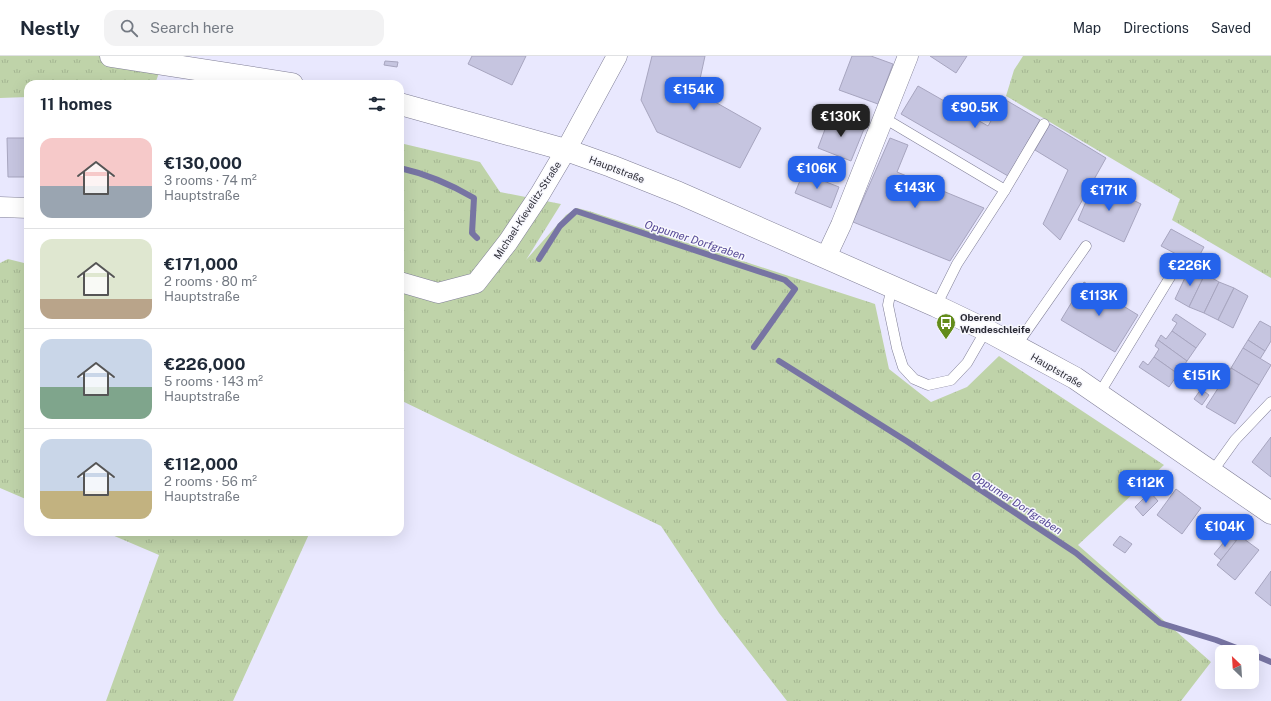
<!DOCTYPE html>
<meta charset="utf-8">
<style>
:root{--surface:#fff;--page:#f2f2f3;--text:#1f2937;--muted:#747a83;--line:#e0e1e3;--accent:#2563eb}
body{margin:0;font-family:"Public Sans",sans-serif;background:var(--page);color:var(--text);height:100vh;display:flex;flex-direction:column;font-size:15px;white-space:nowrap}
*{box-sizing:border-box;margin:0}
p{font-size:13px;color:var(--muted)}
.icon{flex:none;width:22px;height:22px;fill:none;stroke:currentColor;stroke-width:2;stroke-linecap:round;stroke-linejoin:round}
.map{position:relative;flex:1;overflow:hidden}
.sheet{position:absolute;left:24px;top:24px;width:380px;height:456px;display:flex;flex-direction:column;background:var(--surface);border-radius:12px;box-shadow:0 4px 16px #0002}
.sheet>*{flex:none}
.needle{width:26px;rotate:335deg}
.controls{position:absolute;left:1215px;top:589px;display:grid;gap:8px}
.controls a{display:grid;place-items:center;width:44px;height:44px;border-radius:8px;background:var(--surface);box-shadow:0 4px 16px #0002;font-size:20px}
.price{position:absolute;translate:-50% -34px;padding:0 9px;border-radius:8px;background:var(--accent);color:#fff;font-size:13px;line-height:26px;filter:drop-shadow(0 1px 2px #0008)}
.price::after{content:'';position:absolute;left:50%;top:24px;width:12px;height:9px;margin-left:-6px;background:inherit;clip-path:polygon(0 0,100% 0,50% 100%)}
.price.on{background:#222;color:#fff}
ul{padding:0;list-style:none}
li{display:flex;align-items:center;gap:12px;height:100px;padding:0 16px}
li+li{border-top:1px solid var(--line)}
li span{display:grid;place-items:center;flex:none;width:112px;height:80px;border-radius:12px;color:#555}
li>.icon{margin-inline-start:auto}
span .icon{width:48px;height:48px;fill:#fffc;stroke-width:1}
li b{font-size:17px}
h2{display:flex;justify-content:space-between;align-items:center;height:48px;padding:0 16px;font-size:17px}
header{display:flex;align-items:center;gap:24px;box-sizing:border-box;height:56px;padding:0 20px;background:var(--surface);border-bottom:1px solid var(--line)}
header strong{font-size:19px}
nav{display:flex;gap:22px;margin-inline-start:auto;font-size:14px}
.search{width:280px;height:36px;background:var(--page);display:flex;align-items:center;gap:10px;box-sizing:border-box;padding:0 14px;border-radius:12px;color:var(--muted);font-size:15px}
.map>svg:first-child{display:block}
</style>
<header>
<strong>Nestly</strong>
<div class="search"><svg class="icon" aria-label="search" viewBox="0 0 24 24"><circle cx="10" cy="10" r="6"/><path d="M15 15l6 6"/></svg>Search here</div>
<nav><a>Map</a><a>Directions</a><a>Saved</a></nav>
</header>
<div class="map">
<svg width="1271" height="645" viewBox="0 0 1271 645">
<defs>
<pattern id="grass-tufts" width="24" height="20" patternUnits="userSpaceOnUse"><rect width="24" height="20" fill="#bfd3a9"/><path d="M3 7l-1-3M5 7V3M7 7l1-3M15 17l-1-3M17 17v-4M19 17l1-3" fill="none" stroke="#a4b592"/></pattern>
</defs>
<rect width="100%" height="100%" fill="#e9e8fe"/>
<!-- grass -->
<g fill="url(#grass-tufts)">
<polygon points="0,0 165,0 155,28 28,28 28,41 0,42"/>
<polygon points="1023,0 1271,0 1271,222 1172,164 1180,143 1006,40 1014,14"/>
<polygon points="400,87 480,106 500,136 561,148 526,204 566,159 577,152 589,155 875,248 889,313 931,346 967,331 999,300 1164,409 1078,489 1211,606 1181,645 787,645 719,557 661,470 400,344"/>
<polygon points="8,203 28,208 28,444 0,432 0,207"/>
<polygon points="105,476 310,476 233,645 106,645 159,499"/>
</g>
<g fill="none" stroke-linecap="round" stroke-linejoin="round">
<!-- stream -->
<g stroke="#7774a3" stroke-width="6">
<path d="M400,112c27,6 50,16 74,30l-2,35 5,5"/>
<polyline points="539,203 560,170 576,155 785,224 795,233 754,291"/>
<polyline points="779,305 908,386 1076,497 1160,567 1216,584 1247,596"/>
<polyline points="1252,598 1271,606"/>
</g>
</g>
<!-- building -->
<g fill="#c6c5e0" stroke="#a7a5bf">
<polygon points="472,0 526,0 512,29 468,8"/>
<polygon points="652,0 705,0 700,23 687,33 691,45 708,42 761,72 740,112 657,76 641,44"/>
<polygon points="852,0 871,0 893,8 878,48 839,34"/>
<polygon points="930,0 967,0 956,17"/>
<polygon points="385,5 398,6 397,11 384,9"/>
<polygon points="918,30 988,70 1004,43 1040,64 1008,120 901,58"/>
<polygon points="830,60 864,73 851,105 818,92"/>
<polygon points="1050,68 1106,102 1060,184 1043,168 1068,114 1035,94"/>
<polygon points="7,82 28,82 28,121 8,121"/>
<polygon points="890,82 908,89 897,116 984,152 950,205 853,166"/>
<polygon points="803,117 839,131 831,152 795,137"/>
<polygon points="1095,125 1141,148 1124,186 1078,164"/>
<polygon points="1171,173 1204,191 1195,208 1161,190"/>
<polygon points="1190,211 1205,218 1189,251 1175,243"/>
<polygon points="1205,218 1219,226 1204,257 1189,251"/>
<polygon points="1084,226 1138,259 1115,296 1061,264"/>
<polygon points="1219,226 1234,232 1218,264 1204,257"/>
<polygon points="1234,232 1248,240 1233,272 1218,264"/>
<polygon points="1176,258 1206,278 1196,292 1172,275 1177,267 1172,264"/>
<polygon points="1260,265 1271,271 1271,285 1265,295 1248,284"/>
<polygon points="1172,275 1196,292 1187,305 1158,284 1161,279 1166,283"/>
<polygon points="1158,284 1187,305 1178,318 1154,301 1159,293 1155,290"/>
<polygon points="1248,284 1265,295 1260,303 1243,292"/>
<polygon points="1243,292 1271,309 1259,329 1231,312"/>
<polygon points="1154,301 1178,318 1169,331 1139,311 1143,305 1148,309"/>
<polygon points="1231,312 1259,329 1235,368 1206,351"/>
<polygon points="1201,333 1209,339 1202,349 1194,343"/>
<polygon points="1271,381 1271,421 1252,406"/>
<polygon points="1176,433 1201,452 1182,478 1157,459"/>
<polygon points="1150,436 1158,445 1143,460 1135,451"/>
<polygon points="1120,480 1132,488 1125,497 1113,489"/>
<polygon points="1229,480 1236,485 1221,504 1214,498"/>
<polygon points="1240,480 1259,494 1235,524 1217,509"/>
<polygon points="1271,515 1271,550 1255,537"/>
</g>
<g fill="none" stroke-linecap="round" stroke-linejoin="round">
<defs>
<g id="service">
<polyline points="884,62 1005,134 957,208 936,250"/>
<polyline points="1005,134 1044,68"/>
<polyline points="892,230 888,249 897,292 903,311 914,323 928,329 951,324 967,307 986,274"/>
<polyline points="1016,290 1086,190"/>
<polyline points="1099,338 1175,213"/>
<polyline points="1212,416 1235,384 1271,346"/>
</g>
<g id="minor">
<polyline points="0,151 28,152"/>
<polyline points="826,201 841,169 908,0"/>
<polyline points="400,226 438,237 476,227 508,186 540,138 566,94 617,0"/>
</g>
<g id="secondary">
<polyline points="111,0 292,28"/>
<polyline points="400,48 566,94 611,110 679,137 936,250 986,274 1075,322 1271,457"/>
</g>
</defs>
<!-- service casing -->
<use href="#service" stroke="#807f97" stroke-width="11"/>
<!-- minor casing -->
<use href="#minor" stroke="#807f97" stroke-width="21"/>
<!-- secondary casing -->
<use href="#secondary" stroke="#807f97" stroke-width="23"/>
<!-- service -->
<use href="#service" stroke="#fff" stroke-width="10"/>
<!-- minor -->
<use href="#minor" stroke="#fff" stroke-width="20"/>
<!-- secondary -->
<use href="#secondary" stroke="#fff" stroke-width="22"/>
</g>
<!-- icons -->
<defs>
<symbol id="bus-pin" viewBox="-11 -11 22 30"><path d="M0 17L-7.5 6A9.5 9.5 0 1 1 7.5 6Z" fill="#638c1a" stroke="#f7f7fd"/><path d="M-5-6H5V4H4V6H2V4H-2V6H-4V4H-5ZM-3.5-4V0h7V-4ZM-3.5 1.2v1.5H-2V1.2ZM2 1.2v1.5H3.5V1.2Z" fill="#fff"/></symbol>
</defs>
<g fill-rule="evenodd">
<use href="#bus-pin" x="935" y="256" width="22" height="30"/>
</g>
<g text-anchor="middle" stroke-width="3" stroke-linejoin="round" paint-order="stroke">
<!-- street labels -->
<g font-size="10" fill="#2b2b35" stroke="#f7f7fd">
<text transform="translate(617 113) rotate(21)" y="4">Hauptstraße</text>
<text transform="translate(527 154) rotate(-57)" y="4">Michael-Kievelitz-Straße</text>
<text transform="translate(1057 314) rotate(30)" y="4">Hauptstraße</text>
</g>
<!-- poi labels -->
<g font-size="10" font-weight="bold" fill="#2b2b35" stroke="#f7f7fd" text-anchor="start">
<text x="960" y="265">Oberend<tspan x="960" dy="12">Wendeschleife</tspan></text>
</g>
<!-- water labels -->
<g font-size="11" font-style="italic" fill="#544795" stroke="#f7f7fd">
<text transform="translate(695 184) rotate(18)" y="4">Oppumer Dorfgraben</text>
<text transform="translate(1017 447) rotate(33)" y="4">Oppumer Dorfgraben</text>
</g>
</g>
</svg>
<div class="controls">
<a><svg class="needle" viewBox="-14 -14 28 28"><path d="M0-13l5 13h-10z" fill="#e53935"/><path d="M0 13l5-13h-10z" fill="#747a83"/></svg></a>
</div>
<b class="price" style="left:694px;top:55px">€154K</b>
<b class="price" style="left:975px;top:73px">€90.5K</b>
<b class="price on" style="left:841px;top:82px">€130K</b>
<b class="price" style="left:817px;top:134px">€106K</b>
<b class="price" style="left:915px;top:153px">€143K</b>
<b class="price" style="left:1109px;top:156px">€171K</b>
<b class="price" style="left:1190px;top:231px">€226K</b>
<b class="price" style="left:1099px;top:261px">€113K</b>
<b class="price" style="left:1202px;top:341px">€151K</b>
<b class="price" style="left:1146px;top:448px">€112K</b>
<b class="price" style="left:1225px;top:492px">€104K</b>
<section class="sheet">
<h2>11 homes<svg class="icon" aria-label="filters" viewBox="0 0 24 24"><path d="M4 7h16M4 17h16"/><circle cx="9" cy="7" r="2"/><circle cx="15" cy="17" r="2"/></svg></h2>
<ul>
<li><span style="background:linear-gradient(#f6c9c9 60%,#9aa5b1 0)"><svg class="icon" aria-label="home" viewBox="0 0 24 24"><path d="M3 11l9-7 9 7M6 9v11h12V9"/></svg></span><div><b>€130,000</b><p>3 rooms · 74 m²</p><p>Hauptstraße</p></div></li>
<li><span style="background:linear-gradient(#dfe7d0 75%,#b9a48a 0)"><svg class="icon" aria-label="home" viewBox="0 0 24 24"><path d="M3 11l9-7 9 7M6 9v11h12V9"/></svg></span><div><b>€171,000</b><p>2 rooms · 80 m²</p><p>Hauptstraße</p></div></li>
<li><span style="background:linear-gradient(#c9d6e8 60%,#7fa58c 0)"><svg class="icon" aria-label="home" viewBox="0 0 24 24"><path d="M3 11l9-7 9 7M6 9v11h12V9"/></svg></span><div><b>€226,000</b><p>5 rooms · 143 m²</p><p>Hauptstraße</p></div></li>
<li><span style="background:linear-gradient(#c9d6e8 65%,#c2b280 0)"><svg class="icon" aria-label="home" viewBox="0 0 24 24"><path d="M3 11l9-7 9 7M6 9v11h12V9"/></svg></span><div><b>€112,000</b><p>2 rooms · 56 m²</p><p>Hauptstraße</p></div></li>
</ul>
</section>
</div>
